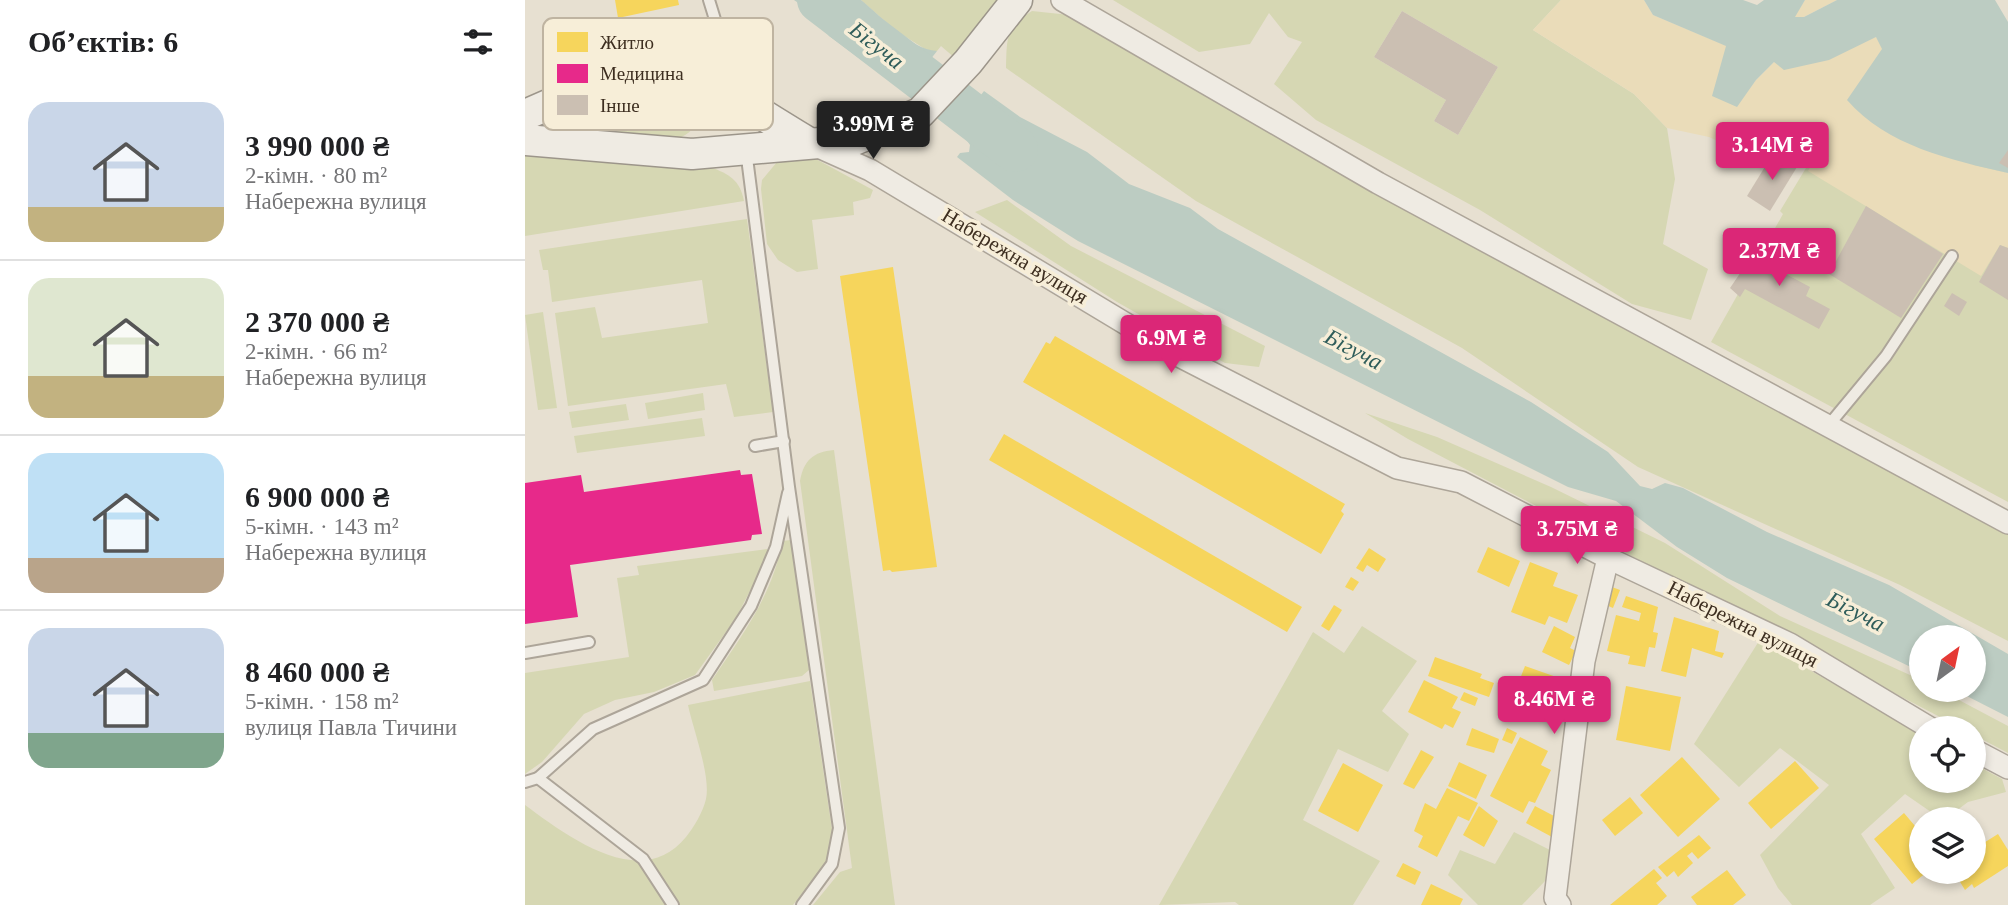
<!DOCTYPE html>
<html lang="uk">
<meta charset="utf-8">
<style>
:root{--surface:#fff;--page:#f2f2f2;--text:#202124;--muted:#757577;--line:#e0e0e0;--accent:#db2777}
body{margin:0;font-family:"Times New Roman",serif;background:var(--page);color:var(--text);height:100vh;display:flex;flex-direction:column;font-size:26px;white-space:nowrap}
*{box-sizing:border-box;margin:0}
p{font-size:23px;color:var(--muted)}
.icon{flex:none;width:38px;height:38px;fill:none;stroke:currentColor;stroke-width:2;stroke-linecap:round;stroke-linejoin:round}
.map{position:relative;flex:1;overflow:hidden}
.drawer{display:flex;flex-direction:column;background:var(--surface);width:525px}
.drawer>*{flex:none}
.needle{width:46px;rotate:33deg}
.controls{position:absolute;left:1384px;top:625px;display:grid;gap:14px}
.controls a{display:grid;place-items:center;width:77px;height:77px;border-radius:50%;background:var(--surface);box-shadow:0 4px 10px #0003;font-size:35px}
.price{position:absolute;translate:-50% -60px;padding:0 16px;border-radius:7px;background:var(--accent);color:#fff;font-size:23px;line-height:46px;filter:drop-shadow(0 2px 4px #0008)}
.price::after{content:'';position:absolute;left:50%;top:42px;width:21px;height:16px;margin-left:-10px;background:inherit;clip-path:polygon(0 0,100% 0,50% 100%)}
.price.selected{background:#222;color:#fff}
ul{padding:0;list-style:none}
li{display:flex;align-items:center;gap:21px;height:175px;padding:0 28px}
li+li{border-top:2px solid var(--line)}
li span{display:grid;place-items:center;flex:none;width:196px;height:140px;border-radius:21px;color:#555}
li>.icon{margin-inline-start:auto}
span .icon{width:84px;height:84px;fill:#fffc;stroke-width:1}
li b{font-size:30px}
h2{display:flex;justify-content:space-between;align-items:center;height:84px;padding:0 28px;font-size:30px}
main{display:flex;flex:1;min-height:0}
.map>svg:first-child{display:block}
</style>
<main>
<section class="drawer">
<h2>Об’єктів: 6<svg class="icon" aria-label="filters" viewBox="0 0 24 24"><path d="M4 7h16M4 17h16"/><circle cx="9" cy="7" r="2"/><circle cx="15" cy="17" r="2"/></svg></h2>
<ul>
<li><span style="background:linear-gradient(#c9d6e8 75%,#c2b280 0)"><svg class="icon" aria-label="home" viewBox="0 0 24 24"><path d="M3 11l9-7 9 7M6 9v11h12V9"/></svg></span><div><b>3 990 000 ₴</b><p>2-кімн. · 80 m²</p><p>Набережна вулиця</p></div></li>
<li><span style="background:linear-gradient(#dfe7d0 70%,#c2b280 0)"><svg class="icon" aria-label="home" viewBox="0 0 24 24"><path d="M3 11l9-7 9 7M6 9v11h12V9"/></svg></span><div><b>2 370 000 ₴</b><p>2-кімн. · 66 m²</p><p>Набережна вулиця</p></div></li>
<li><span style="background:linear-gradient(#bfe0f5 75%,#b9a48a 0)"><svg class="icon" aria-label="home" viewBox="0 0 24 24"><path d="M3 11l9-7 9 7M6 9v11h12V9"/></svg></span><div><b>6 900 000 ₴</b><p>5-кімн. · 143 m²</p><p>Набережна вулиця</p></div></li>
<li><span style="background:linear-gradient(#c9d6e8 75%,#7fa58c 0)"><svg class="icon" aria-label="home" viewBox="0 0 24 24"><path d="M3 11l9-7 9 7M6 9v11h12V9"/></svg></span><div><b>8 460 000 ₴</b><p>5-кімн. · 158 m²</p><p>вулиця Павла Тичини</p></div></li>
</ul>
</section>
<div class="map">
<svg width="1483" height="905" viewBox="0 0 1483 905">
<rect width="100%" height="100%" fill="#e7e0d1"/>
<!-- green -->
<g fill="#d6d7b3" fill-rule="evenodd">
<polygon points="336,0 473,0 430,58 416,46 412,51 403,51 370,30"/>
<path d="M588,0h448l-28,30 101,64 33,34 8,51 -12,65 45,25 -17,51 -59,-16 -152,-94 -164,-90 -42,-36 28,-42 -14,-5 -19,-24 -19,31 -51,8zM877,11l96,56 -40,68 -24,-14 12,-21 -72,-43z"/>
<path d="M507,11l47,5 929,516v109l-108,-56 -262,-118 -176,-119 -266,-147 -190,-133c1,-29 -1,-41 26,-57z"/>
<path d="M153,67c6,6 16,11 21,18 15,20 -3,52 -26,54 -17,2 -101,-10 -113,-18l1,-11 95,-42z"/>
<polygon points="1322,100 1328,107 1403,151 1483,173 1483,502 1186,342 1258,214 1255,211"/>
<path d="M0,147l185,20c19,7 30,13 34,34l-219,35z"/>
<polygon points="289,158 348,190 345,198 328,202 329,215 287,220 293,269 272,272 253,260 242,244 236,189 237,180 252,162"/>
<polygon points="482,200 546,246 740,346 734,367 700,363 592,302 450,212"/>
<polygon points="222,219 248,412 209,417 201,384 43,406 30,313 70,307 77,338 183,323 177,280 27,302 23,270 18,270 14,250"/>
<polygon points="18,312 32,408 13,410 0,315"/>
<polygon points="178,393 180,410 123,419 120,403"/>
<polygon points="101,404 104,420 47,428 44,412"/>
<polygon points="840,413 912,437 1026,487 1140,543 1255,616 1396,680 1396,690 1415,690 1483,726 1483,753 1449,735 1449,728 1436,728 883,439"/>
<polygon points="177,418 180,436 52,453 49,436"/>
<path d="M309,450l61,455h-82l27,-33 12,-4 -52,-387c4,-21 13,-29 34,-31z"/>
<path d="M266,540l18,130 -7,6 -88,15 -2,-11c29,-43 62,-87 70,-139z"/>
<polygon points="242,549 242,558 211,618 170,675 129,692 90,700 59,714 17,762 0,774 0,673 104,657 92,578 114,575 112,566"/>
<polygon points="837,626 892,661 857,711 884,734 863,772 813,749 778,820 855,861 828,905 714,905 710,902 634,905 788,632 819,653"/>
<polygon points="1234,641 1396,734 1396,780 1449,780 1449,764 1477,779 1481,792 1443,802 1420,819 1416,819 1380,794 1336,834 1370,888 1345,905 1267,905 1253,888 1235,855 1304,785 1255,748 1214,787 1169,744"/>
<path d="M285,681l24,162 -7,19 -34,43h-268v-100c41,30 116,88 161,32 8,-10 17,-25 20,-38 5,-23 -13,-70 -18,-94z"/>
<polygon points="989,832 1029,852 1020,881 997,905 953,905 923,875 935,850 970,864"/>
</g>
<!-- sand -->
<g fill="#eadcb9">
<polygon points="1036,0 1119,0 1128,15 1202,46 1211,107 1231,80 1249,62 1351,37 1449,165 1483,173 1483,248 1475,245 1456,276 1283,171 1295,148 1285,132 1252,125 1222,133 1217,152 1184,137 1142,128 1109,94 1008,30"/>
<polygon points="1280,0 1312,0 1279,17 1269,17"/>
</g>
<!-- water -->
<g fill="#bcccc2">
<path d="M269,0h67c21,17 48,49 76,51l-32,41 -76,-56 -19,-25z"/>
<path d="M1119,0h99l14,5 7,-5h41l-10,17h9l33,-17h158l13,22v151c-57,-13 -121,-27 -161,-73l35,-51 -6,-12 -47,23 -45,10 -10,-8 -18,18 -19,27 -25,-11 14,-50 -73,-31z"/>
<polygon points="459,91 495,117 562,152 604,184 665,208 693,229 1006,402 1083,452 1115,486 1127,489 1140,483 1158,488 1242,532 1364,585 1483,654 1483,717 1430,690 1449,690 1449,637 1396,637 1396,672 1202,578 1152,547 1091,501 1043,487 553,241 488,200 432,157 435,153 444,152 445,145 432,126"/>
</g>
<!-- homes -->
<g fill="#f6d55c">
<polygon points="90,0 153,0 154,5 93,18"/>
<polygon points="368,267 412,567 367,572 365,570 358,571 315,276"/>
<polygon points="530,336 820,504 816,511 819,514 796,554 498,382 521,342 525,344"/>
<polygon points="479,434 777,607 762,632 464,460"/>
<polygon points="963,547 995,561 984,587 952,572"/>
<polygon points="844,548 861,559 853,572 842,565 838,572 831,568"/>
<polygon points="1005,562 1033,573 1028,586 1053,595 1042,623 1024,616 1020,625 986,612"/>
<polygon points="826,577 834,582 828,591 820,587"/>
<polygon points="1087,587 1095,590 1088,608 1081,605"/>
<polygon points="1101,596 1133,607 1128,632 1133,633 1130,648 1124,647 1120,667 1103,664 1105,656 1082,651 1091,615 1114,621 1116,613 1097,607"/>
<polygon points="809,605 817,610 804,631 796,626"/>
<polygon points="1149,617 1194,631 1190,651 1199,653 1197,658 1167,648 1161,677 1136,671"/>
<polygon points="1029,626 1050,637 1045,648 1051,651 1044,665 1017,652"/>
<polygon points="910,657 957,674 955,678 969,683 964,697 903,676"/>
<polygon points="1000,666 1037,679 1023,719 986,702"/>
<polygon points="899,680 933,697 927,708 936,712 928,728 920,724 917,729 883,712"/>
<polygon points="1101,686 1156,697 1145,751 1091,740"/>
<polygon points="939,692 953,698 950,706 935,700"/>
<polygon points="947,728 974,739 969,753 941,745"/>
<polygon points="982,728 992,733 987,744 977,740"/>
<polygon points="995,737 1023,751 1016,765 1026,770 1010,803 1004,801 998,813 965,796"/>
<polygon points="896,750 909,757 889,789 878,784"/>
<polygon points="1157,757 1195,799 1153,837 1115,795"/>
<polygon points="1270,761 1294,788 1246,829 1223,803"/>
<polygon points="934,762 962,775 951,799 923,786"/>
<polygon points="818,763 858,785 833,832 793,811"/>
<polygon points="922,788 953,803 944,821 933,816 912,857 893,847 898,836 889,831 900,803 911,809"/>
<polygon points="1105,797 1118,813 1090,836 1077,820"/>
<polygon points="954,806 973,821 959,847 938,835"/>
<polygon points="1010,806 1029,816 1027,837 1001,823"/>
<polygon points="1379,813 1390,826 1396,821 1396,872 1402,872 1387,884 1349,839"/>
<polygon points="1473,834 1483,850 1483,866 1449,888 1447,884 1440,890 1429,872 1449,872 1449,849"/>
<polygon points="1174,835 1186,848 1173,859 1167,852 1162,856 1168,863 1153,877 1149,871 1142,877 1133,867"/>
<polygon points="878,863 896,872 890,885 871,876"/>
<polygon points="1129,869 1137,878 1131,883 1142,896 1132,905 1085,905"/>
<polygon points="1202,870 1221,895 1208,905 1172,905 1166,897"/>
<polygon points="906,884 938,899 935,905 896,905"/>
</g>
<!-- health -->
<polygon fill="#e7298a" points="215,470 216,475 227,474 237,534 227,535 226,540 45,565 53,617 0,624 0,483 56,475 59,492"/>
<g fill="none" stroke-linecap="round" stroke-linejoin="round">
<!-- river -->
<polyline stroke="#bcccc2" stroke-width="46" points="295,0 490,149"/>
</g>
<!-- building -->
<g fill="#cbbfb2">
<polygon points="877,11 973,67 933,135 909,121 921,100 849,57"/>
<polygon points="1483,150 1483,168 1474,163"/>
<polygon points="1249,152 1272,167 1245,211 1222,196"/>
<polygon points="1341,206 1418,254 1376,318 1304,274"/>
<polygon points="1279,233 1293,241 1284,256 1270,247"/>
<polygon points="1475,245 1483,248 1483,300 1454,282"/>
<polygon points="1233,247 1261,263 1257,272 1285,287 1281,296 1305,309 1294,329 1220,289 1215,297 1205,288"/>
<polygon points="1427,293 1442,302 1434,316 1419,306"/>
</g>
<g fill="none" stroke-linecap="round" stroke-linejoin="round">
<defs>
<g id="lane">
<polyline points="179,67 192,26 184,0"/>
<polyline points="221,150 264,487 314,828 307,864 277,905"/>
<polyline points="1303,426 1361,356 1427,256"/>
<polyline points="230,446 259,441"/>
<polyline points="0,653 64,642"/>
<polyline points="13,778 118,859 148,905"/>
<polyline points="0,782 13,778 68,729 178,680 226,606 251,547 263,493"/>
</g>
<g id="street">
<polyline points="537,0 853,183 1483,523"/>
<polyline points="289,145 345,170 656,357 872,468 936,482 1083,558 1265,644 1405,728"/>
<polyline points="1449,750 1483,768"/>
<polyline points="1035,905 1030,898 1059,661 1083,558"/>
</g>
<g id="secondary">
<path d="M0,115l135,-59c33,-3 54,26 79,43 23,16 47,30 70,44"/>
<polyline points="0,140 167,154 329,140 395,113 443,62 492,0"/>
</g>
</defs>
<!-- lane casing -->
<use href="#lane" stroke="#ada599" stroke-width="14"/>
<!-- street casing -->
<use href="#street" stroke="#ada599" stroke-width="24"/>
<!-- secondary casing -->
<use href="#secondary" stroke="#9c958a" stroke-width="33"/>
<!-- lane -->
<use href="#lane" stroke="#efebe3" stroke-width="10"/>
<!-- street -->
<use href="#street" stroke="#efebe3" stroke-width="21"/>
<!-- secondary -->
<use href="#secondary" stroke="#efebe3" stroke-width="30"/>
</g>
<g text-anchor="middle" stroke-width="7" stroke-linejoin="round" paint-order="stroke">
<!-- street labels -->
<g font-size="21" fill="#3d2e20" stroke="#f7eed8">
<text transform="translate(490 256) rotate(31)" y="7">Набережна вулиця</text>
<text transform="translate(1218 624) rotate(27)" y="7">Набережна вулиця</text>
</g>
<!-- water labels -->
<g font-size="23" font-style="italic" fill="#2f5d5a" stroke="#f7eed8">
<text transform="translate(352 45) rotate(38)" y="8">Бігуча</text>
<text transform="translate(829 349) rotate(28)" y="8">Бігуча</text>
<text transform="translate(1331 611) rotate(27)" y="8">Бігуча</text>
</g>
</g>
<!-- legend -->
<rect x="18" y="18" width="230" height="112" rx="10" fill="#f7eed8" stroke="#bfb4a1" stroke-width="2"/>
<rect x="32" y="32" width="31" height="20" fill="#f6d55c"/>
<rect x="32" y="64" width="31" height="19" fill="#e7298a"/>
<rect x="32" y="95" width="31" height="20" fill="#cbbfb2"/>
<g font-size="19" fill="#3d2e20">
<text x="75" y="49">Житло</text>
<text x="75" y="80">Медицина</text>
<text x="75" y="112">Інше</text>
</g>
</svg>
<div class="controls">
<a><svg class="needle" viewBox="-14 -14 28 28"><path d="M0-13l5 13h-10z" fill="#e53935"/><path d="M0 13l5-13h-10z" fill="#757577"/></svg></a>
<a><svg class="icon" aria-label="locate" viewBox="0 0 24 24"><circle cx="12" cy="12" r="6"/><path d="M12 2v4M12 18v4M2 12h4M18 12h4"/></svg></a>
<a><svg class="icon" aria-label="layers" viewBox="0 0 24 24"><path d="M12 4l9 5-9 5-9-5zM3 14l9 5 9-5"/></svg></a>
</div>
<b class="price selected" style="left:348px;top:161px">3.99M ₴</b>
<b class="price" style="left:1247px;top:182px">3.14M ₴</b>
<b class="price" style="left:1254px;top:288px">2.37M ₴</b>
<b class="price" style="left:646px;top:375px">6.9M ₴</b>
<b class="price" style="left:1052px;top:566px">3.75M ₴</b>
<b class="price" style="left:1029px;top:736px">8.46M ₴</b>
</div>
</main>
